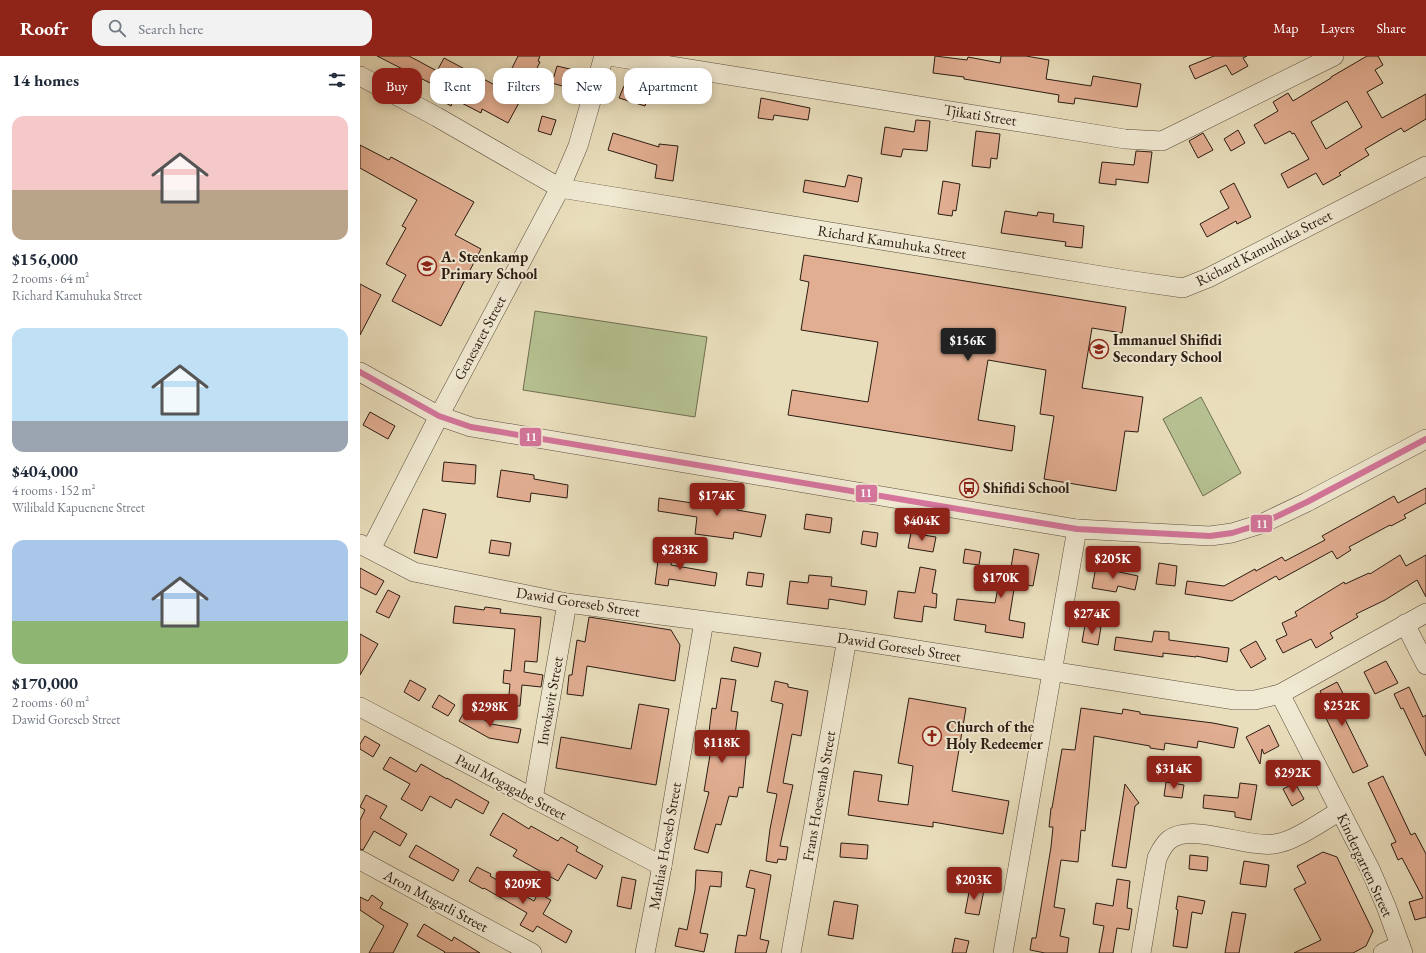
<!DOCTYPE html>
<meta charset="utf-8">
<style>
:root{--surface:#fff;--page:#f2f2f3;--text:#1f2937;--muted:#747a83;--accent:#8f2418}
body{margin:0;font-family:"EB Garamond",serif;background:var(--page);color:var(--text);height:100vh;display:flex;flex-direction:column;font-size:15px;white-space:nowrap}
*{box-sizing:border-box;margin:0}
p{font-size:13px;color:var(--muted)}
.icon{flex:none;width:22px;height:22px;fill:none;stroke:currentColor;stroke-width:2;stroke-linecap:round;stroke-linejoin:round}
.map{position:relative;flex:1;overflow:hidden}
.panel{display:flex;flex-direction:column;background:var(--surface);width:360px}
.panel>*{flex:none}
.guide{position:absolute;left:12px;top:12px;width:380px;height:36px;display:flex;gap:8px}
.price{position:absolute;translate:-50% -34px;padding:0 9px;border-radius:4px;background:var(--accent);color:#fff;font-size:13px;line-height:26px;filter:drop-shadow(0 1px 2px #0008)}
.price::after{content:'';position:absolute;left:50%;top:24px;width:12px;height:9px;margin-left:-6px;background:inherit;clip-path:polygon(0 0,100% 0,50% 100%)}
.price.current{background:#222;color:#fff}
ul{padding:0;list-style:none}
li{display:grid;align-content:center;gap:8px;height:212px;padding:0 12px}
li span{display:grid;place-items:center;height:124px;border-radius:12px;color:#555}
li>.icon{margin-inline-start:auto}
span .icon{width:72px;height:72px;fill:#fffc;stroke-width:1}
li b{font-size:17px}
h2{display:flex;justify-content:space-between;align-items:center;height:48px;padding:0 12px;font-size:17px}
.tag{padding:0 14px;border-radius:12px;background:var(--surface);box-shadow:0 2px 10px #0003;font-size:14px;line-height:36px}
.tag.current{background:var(--accent);color:#fff}
header{display:flex;align-items:center;gap:24px;box-sizing:border-box;height:56px;padding:0 20px;background:var(--accent);color:#fff}
header strong{font-size:19px}
nav{display:flex;gap:22px;margin-inline-start:auto;font-size:14px}
.search{width:280px;height:36px;background:var(--page);display:flex;align-items:center;gap:10px;box-sizing:border-box;padding:0 14px;border-radius:12px;color:var(--muted);font-size:15px}
main{display:flex;flex:1;min-height:0}
.map>svg:first-child{display:block}
</style>
<header>
<strong>Roofr</strong>
<div class="search"><svg class="icon" aria-label="search" viewBox="0 0 24 24"><circle cx="10" cy="10" r="6"/><path d="M15 15l6 6"/></svg>Search here</div>
<nav><a>Map</a><a>Layers</a><a>Share</a></nav>
</header>
<main>
<section class="panel">
<h2>14 homes<svg class="icon" aria-label="filters" viewBox="0 0 24 24"><path d="M4 7h16M4 17h16"/><circle cx="9" cy="7" r="2"/><circle cx="15" cy="17" r="2"/></svg></h2>
<ul>
<li><span style="background:linear-gradient(#f6c9c9 60%,#b9a48a 0)"><svg class="icon" aria-label="home" viewBox="0 0 24 24"><path d="M3 11l9-7 9 7M6 9v11h12V9"/></svg></span><div><b>$156,000</b><p>2 rooms · 64 m²</p><p>Richard Kamuhuka Street</p></div></li>
<li><span style="background:linear-gradient(#bfe0f5 75%,#9aa5b1 0)"><svg class="icon" aria-label="home" viewBox="0 0 24 24"><path d="M3 11l9-7 9 7M6 9v11h12V9"/></svg></span><div><b>$404,000</b><p>4 rooms · 152 m²</p><p>Wilibald Kapuenene Street</p></div></li>
<li><span style="background:linear-gradient(#a9c7e8 65%,#8fb573 0)"><svg class="icon" aria-label="home" viewBox="0 0 24 24"><path d="M3 11l9-7 9 7M6 9v11h12V9"/></svg></span><div><b>$170,000</b><p>2 rooms · 60 m²</p><p>Dawid Goreseb Street</p></div></li>
</ul>
</section>
<div class="map">
<svg width="1066" height="897" viewBox="0 0 1066 897">
<rect width="100%" height="100%" fill="#e9debc"/>
<filter id="stains"><feTurbulence type="fractalNoise" baseFrequency=".005" numOctaves="4"/><feColorMatrix values="0 0 0 0 .2 0 0 0 0 .09 0 0 0 0 .02 0 0 0 .5 -.17"/></filter>
<radialGradient id="worn" r=".72"><stop offset=".6" stop-color="#630" stop-opacity="0"/><stop offset="1" stop-color="#630" stop-opacity=".3"/></radialGradient>
<!-- green -->
<g fill="#b6c191" stroke="#706e52">
<polygon points="175,255 347,281 335,361 163,334"/>
<polygon points="841,341 881,417 843,440 803,363"/>
</g>
<!-- building -->
<g fill="#e2ae92" stroke="#2b1b12" fill-rule="evenodd">
<polygon points="17,0 49,0 77,15 84,2 161,43 148,67 122,53 121,57 94,43 91,50 79,43 82,38 72,32 74,29"/>
<polygon points="158,0 180,0 178,5 180,6 172,22 150,16"/>
<polygon points="575,0 607,4 608,1 640,7 641,0 666,0 689,4 686,23 731,30 733,20 781,28 777,51 715,42 714,48 698,46 699,39 604,23 604,21 573,17"/>
<polygon points="854,0 887,0 883,2 888,10 872,19 866,9 835,23 829,10"/>
<path d="M1007,0h11l5,9 -8,5 8,13 -16,9 15,26 44,-24v25l-22,13 -3,-4 -36,21 4,6 -30,18 2,2 -18,10 -7,-12 -28,15 -7,-14 28,-15 -15,-26 -2,1 -2,-3 -25,13 -11,-19 24,-14 -5,-9 15,-9 5,8 38,-23v-1zM987,45l15,26 -36,22 -15,-27z"/>
<polygon points="197,10 214,14 209,32 192,27"/>
<polygon points="264,30 289,38 285,50 259,42"/>
<polygon points="401,42 450,52 448,64 414,59 413,64 398,62"/>
<polygon points="182,60 196,64 191,79 178,75"/>
<polygon points="556,64 570,65 567,95 543,93 541,101 521,98 525,71 554,76"/>
<polygon points="878,74 885,87 871,95 864,83"/>
<polygon points="616,75 640,78 637,103 631,102 630,112 612,110"/>
<polygon points="253,77 299,91 299,88 318,90 313,125 295,122 297,109 248,94"/>
<polygon points="843,77 853,94 838,102 829,85"/>
<polygon points="0,89 29,104 31,101 114,146 95,179 121,193 81,270 32,245 46,219 26,208 46,172 42,170 57,144 0,112"/>
<polygon points="776,95 792,96 788,127 756,123 756,129 739,127 742,106 774,109"/>
<polygon points="488,119 502,122 498,146 443,136 445,124 485,131"/>
<polygon points="583,125 600,128 596,155 593,154 592,160 578,158"/>
<polygon points="874,127 891,161 877,168 876,165 847,181 840,168 869,152 860,135"/>
<polygon points="645,155 677,160 678,156 694,158 693,166 724,170 722,192 705,190 706,186 641,177"/>
<polygon points="444,199 766,251 762,277 732,272 722,332 783,341 778,376 765,375 756,435 684,423 694,360 680,358 686,314 628,304 618,364 655,370 652,395 428,359 432,334 508,346 518,286 441,274 449,226 440,224"/>
<polygon points="0,228 21,239 0,279"/>
<polygon points="10,356 35,370 28,383 3,369"/>
<polygon points="84,406 116,409 115,428 82,425"/>
<polygon points="141,414 174,419 174,423 208,429 207,442 171,437 170,446 137,441"/>
<polygon points="1066,432 1066,447 1044,459 1046,462 1031,470 1030,469 989,491 991,494 977,503 972,495 919,524 916,520 872,545 825,538 827,525 864,530 895,513 896,515 922,501 925,505 965,484 962,480 1034,440 1038,447"/>
<polygon points="340,439 379,445 377,454 406,459 401,481 374,476 373,483 335,478 337,461 298,455 299,442 339,448"/>
<polygon points="63,453 86,458 77,502 54,497"/>
<polygon points="446,458 472,462 470,477 444,473"/>
<polygon points="503,475 518,477 516,491 501,488"/>
<polygon points="551,477 576,481 573,496 548,492"/>
<polygon points="131,484 151,487 149,500 129,497"/>
<polygon points="300,489 313,491 311,509 357,517 355,530 309,523 308,530 295,528"/>
<polygon points="605,493 621,496 619,509 603,507"/>
<polygon points="654,493 679,498 673,530 655,527 649,564 665,567 663,582 625,576 626,569 594,564 597,543 635,547 640,522 649,524"/>
<polygon points="1040,499 1046,510 1066,499 1066,541 1057,524 1025,544 996,558 998,561 970,577 973,582 956,592 951,583 923,597 916,584 927,579 922,567 937,560 935,556 984,526 985,528 1009,517 1010,518"/>
<polygon points="799,507 817,510 815,530 796,528"/>
<polygon points="560,511 576,514 572,537 577,538 576,552 564,550 562,566 534,562 538,535 555,537"/>
<polygon points="736,511 778,520 775,534 758,530 756,536 732,532"/>
<polygon points="0,512 24,525 16,539 0,531"/>
<polygon points="388,516 404,518 402,531 386,529"/>
<polygon points="449,519 472,521 471,530 507,535 505,549 469,543 468,553 427,548 430,525 448,527"/>
<polygon points="28,534 40,540 29,562 16,556"/>
<polygon points="95,550 124,554 125,551 141,553 140,557 181,561 177,606 165,605 164,616 183,619 181,631 162,629 160,650 148,649 150,628 143,627 144,614 151,615 155,573 93,567"/>
<polygon points="229,561 311,574 320,589 315,625 227,610 223,640 207,638 209,619 212,619 217,584 225,586"/>
<polygon points="725,569 741,571 738,589 722,586"/>
<polygon points="794,575 809,576 809,584 869,592 867,606 836,600 836,601 803,597 803,601 754,594 756,581 792,586"/>
<polygon points="0,578 18,588 0,619"/>
<polygon points="896,585 906,603 891,612 880,594"/>
<polygon points="374,591 401,597 398,611 371,605"/>
<polygon points="1026,605 1038,627 1015,638 1004,616"/>
<polygon points="361,622 376,624 371,655 378,656 375,679 388,680 383,732 379,731 377,741 369,740 361,769 356,768 348,797 334,793 349,736 344,735 350,699 347,699 350,667 352,652 356,653"/>
<polygon points="50,624 66,633 59,645 44,636"/>
<polygon points="415,625 428,628 428,631 448,635 441,680 432,678 423,727 433,729 420,790 428,791 426,804 418,803 417,807 406,805 410,773 417,738 407,736 423,648 411,645"/>
<polygon points="977,626 988,647 979,651 1008,710 993,717 960,650 966,647 960,635"/>
<polygon points="1049,631 1063,661 1066,659 1066,700 1043,652 1041,653 1034,638"/>
<polygon points="79,639 95,649 88,660 72,651"/>
<polygon points="549,642 606,652 592,735 649,745 643,778 573,766 573,771 488,759 494,715 522,719 518,745 548,749 553,710 538,707"/>
<polygon points="279,648 309,653 296,729 196,712 201,681 271,693"/>
<polygon points="721,652 762,658 763,653 780,656 780,658 853,667 878,672 874,692 838,685 837,692 805,687 804,694 790,692 790,690 734,680 725,775 721,774 718,806 701,804 694,851 705,853 700,880 709,882 707,897 685,897 670,894 672,882 676,882 691,791 693,771 689,771 691,752 692,752 702,693 715,694"/>
<polygon points="106,653 131,668 161,673 158,687 129,682 99,665"/>
<polygon points="909,669 919,690 904,698 902,693 900,708 886,681"/>
<polygon points="5,680 20,689 13,701 0,693 0,688"/>
<polygon points="30,701 56,716 61,708 87,723 87,722 129,746 123,758 96,743 91,752 70,740 62,755 41,743 50,728 23,713"/>
<polygon points="1023,720 1051,779 1055,777 1066,798 1066,861 1055,864 1049,846 1063,842 1042,802 1038,804 1031,788 1036,786 1008,727"/>
<polygon points="806,726 824,729 822,742 804,740"/>
<polygon points="880,727 897,729 891,764 875,761 875,756 843,752 844,739 878,742"/>
<polygon points="935,727 944,743 932,750 923,733"/>
<polygon points="765,728 779,747 775,750 766,812 752,810"/>
<polygon points="6,739 27,750 20,762 47,778 40,790 14,775 3,794 0,793 0,764 5,754 0,751"/>
<polygon points="143,757 169,773 171,770 198,785 201,781 218,791 216,795 243,810 236,823 208,808 198,825 153,800 157,794 130,779"/>
<polygon points="481,787 508,789 507,803 480,801"/>
<polygon points="56,789 99,814 93,825 49,801"/>
<polygon points="963,796 977,801 1013,875 1006,890 993,897 934,897 961,884 934,833 946,827 937,810"/>
<polygon points="830,799 848,801 847,815 829,813"/>
<polygon points="884,805 909,809 906,831 880,828"/>
<polygon points="117,811 131,818 130,820 174,845 178,837 191,844 183,858 212,875 206,887 177,870 173,876 160,869 167,857 124,832 123,833 109,825"/>
<polygon points="336,814 362,816 361,831 350,830 340,877 348,878 344,896 315,890 319,872 327,874 335,834"/>
<polygon points="390,814 411,819 400,883 409,885 406,897 375,897 378,879 386,880 395,833 386,831"/>
<polygon points="262,821 276,824 271,853 257,850"/>
<polygon points="757,823 770,825 767,852 772,853 769,874 757,872 753,897 739,897 744,870 733,868 736,847 753,850"/>
<polygon points="610,831 624,834 619,859 605,857"/>
<polygon points="12,839 23,847 20,852 48,868 33,897 9,897 24,870 0,854 0,841 8,845"/>
<polygon points="818,840 845,845 842,858 832,856 827,892 813,890 818,854 816,853"/>
<polygon points="474,845 498,849 493,883 468,879"/>
<polygon points="872,856 886,858 879,897 865,897"/>
<polygon points="64,868 92,885 94,881 120,897 84,897 85,896 57,880"/>
<polygon points="595,882 609,885 606,897 592,897"/>
</g>
<g fill="none" stroke-linecap="round" stroke-linejoin="round">
<defs>
<g id="minor">
<polyline points="249,0 765,83 802,85 974,0"/>
<polyline points="0,20 77,61 200,132 767,224 823,232 848,222 1066,110"/>
<polyline points="0,316 79,360 111,371 717,473 850,480 872,477 901,468 947,446 1066,383"/>
<polyline points="0,488 54,516 207,547 487,583 875,644 895,644 920,638 1066,557"/>
<polyline points="11,493 79,360 200,132 218,90 244,0"/>
<polyline points="1045,568 1066,609"/>
<polyline points="920,638 1010,813 1026,850 1043,897"/>
<polyline points="0,651 302,810"/>
<polyline points="173,743 207,547"/>
<polyline points="0,804 172,897"/>
<polyline points="285,897 302,810 344,565"/>
<polyline points="431,897 487,583"/>
<polyline points="643,897 717,473"/>
<path d="M781,897l16,-95c3,-6 6,-13 12,-18 23,-18 76,8 105,4 20,-2 48,-23 66,-33"/>
<polyline points="1023,897 1040,889"/>
</g>
</defs>
<!-- minor casing -->
<use href="#minor" stroke="#5a4c3c" stroke-width="20"/>
<!-- minor -->
<use href="#minor" stroke="#f1ead3" stroke-width="19"/>
<defs>
<polyline id="bus-1" points="0,316 79,360 111,371 717,473 850,480 872,477 901,468 947,446 1066,383"/>
</defs>
<!-- bus-1 casing -->
<use href="#bus-1" stroke="#f1ead3" stroke-width="9"/>
<!-- bus-1 -->
<use href="#bus-1" stroke="#d5759c" stroke-width="6"/>
</g>
<!-- icons -->
<defs>
<symbol id="school-ring" viewBox="-11 -11 22 22"><circle r="9.5" fill="#f1ead3" stroke="#8f2418" stroke-width="1.5"/><path d="M0-5L7-2L0 1L-7-2ZM-4 1L0 2.5L4 1V4Q0 6-4 4Z" fill="#8f2418"/></symbol>
<symbol id="bus-ring" viewBox="-11 -11 22 22"><circle r="9.5" fill="#f1ead3" stroke="#8f2418" stroke-width="1.5"/><path d="M-5-6H5V4H4V6H2V4H-2V6H-4V4H-5ZM-3.5-4V0h7V-4ZM-3.5 1.2v1.5H-2V1.2ZM2 1.2v1.5H3.5V1.2Z" fill="#8f2418"/></symbol>
<symbol id="church-ring" viewBox="-11 -11 22 22"><circle r="9.5" fill="#f1ead3" stroke="#8f2418" stroke-width="1.5"/><path d="M-1.2-6h2.4v3.5h3.3v2.4h-3.3V6h-2.4V-.1h-3.3v-2.4h3.3Z" fill="#8f2418"/></symbol>
</defs>
<g fill-rule="evenodd">
<use href="#school-ring" x="56" y="199" width="22" height="22"/>
<use href="#school-ring" x="728" y="282" width="22" height="22"/>
<use href="#bus-ring" x="598" y="421" width="22" height="22"/>
<use href="#church-ring" x="561" y="669" width="22" height="22"/>
</g>
<g text-anchor="middle" stroke-width="4" stroke-linejoin="round" paint-order="stroke">
<!-- street labels -->
<g font-size="15" fill="#2b1b12" stroke="#f1ead3">
<text transform="translate(620 59) rotate(9)" y="5">Tjikati Street</text>
<text transform="translate(532 186) rotate(9)" y="5">Richard Kamuhuka Street</text>
<text transform="translate(904 192) rotate(-27)" y="5">Richard Kamuhuka Street</text>
<text transform="translate(120 282) rotate(-62)" y="5">Genesaret Street</text>
<text transform="translate(218 546) rotate(9)" y="5">Dawid Goreseb Street</text>
<text transform="translate(539 591) rotate(9)" y="5">Dawid Goreseb Street</text>
<text transform="translate(190 645) rotate(-80)" y="5">Invokavit Street</text>
<text transform="translate(151 731) rotate(28)" y="5">Paul Mogagabe Street</text>
<text transform="translate(459 740) rotate(-80)" y="5">Frans Hoesemab Street</text>
<text transform="translate(305 790) rotate(-80)" y="5">Mathias Hoeseb Street</text>
<text transform="translate(1005 809) rotate(65)" y="5">Kindergarten Street</text>
<text transform="translate(76 845) rotate(28)" y="5">Aron Mugatli Street</text>
</g>
<!-- poi labels -->
<g font-size="15" font-weight="bold" fill="#2b1b12" stroke="#f1ead3" text-anchor="start">
<text x="81" y="206">A. Steenkamp<tspan x="81" dy="17">Primary School</tspan></text>
<text x="753" y="289">Immanuel Shifidi<tspan x="753" dy="17">Secondary School</tspan></text>
<text x="623" y="437">Shifidi School</text>
<text x="586" y="676">Church of the<tspan x="586" dy="17">Holy Redeemer</tspan></text>
</g>
</g>
<g stroke="#f1ead3" stroke-width="1.5">
<rect x="159" y="371" width="23" height="20" rx="4" fill="#d5759c"/>
<rect x="495" y="428" width="23" height="19" rx="4" fill="#d5759c"/>
<rect x="890" y="458" width="23" height="19" rx="4" fill="#d5759c"/>
</g>
<g font-size="11" text-anchor="middle" font-weight="bold" fill="#fff">
<text x="171" y="385">11</text>
<text x="506" y="441">11</text>
<text x="902" y="472">11</text>
</g>
<rect width="100%" height="100%" filter="url(#stains)"/>
<rect width="100%" height="100%" fill="url(#worn)"/>
</svg>
<b class="price current" style="left:608px;top:306px">$156K</b>
<b class="price" style="left:357px;top:461px">$174K</b>
<b class="price" style="left:562px;top:486px">$404K</b>
<b class="price" style="left:320px;top:515px">$283K</b>
<b class="price" style="left:753px;top:524px">$205K</b>
<b class="price" style="left:641px;top:543px">$170K</b>
<b class="price" style="left:732px;top:579px">$274K</b>
<b class="price" style="left:982px;top:671px">$252K</b>
<b class="price" style="left:130px;top:672px">$298K</b>
<b class="price" style="left:362px;top:708px">$118K</b>
<b class="price" style="left:814px;top:734px">$314K</b>
<b class="price" style="left:933px;top:738px">$292K</b>
<b class="price" style="left:614px;top:845px">$203K</b>
<b class="price" style="left:163px;top:849px">$209K</b>
<div class="guide">
<a class="tag current">Buy</a>
<a class="tag">Rent</a>
<a class="tag">Filters</a>
<a class="tag">New</a>
<a class="tag">Apartment</a>
</div>
</div>
</main>
